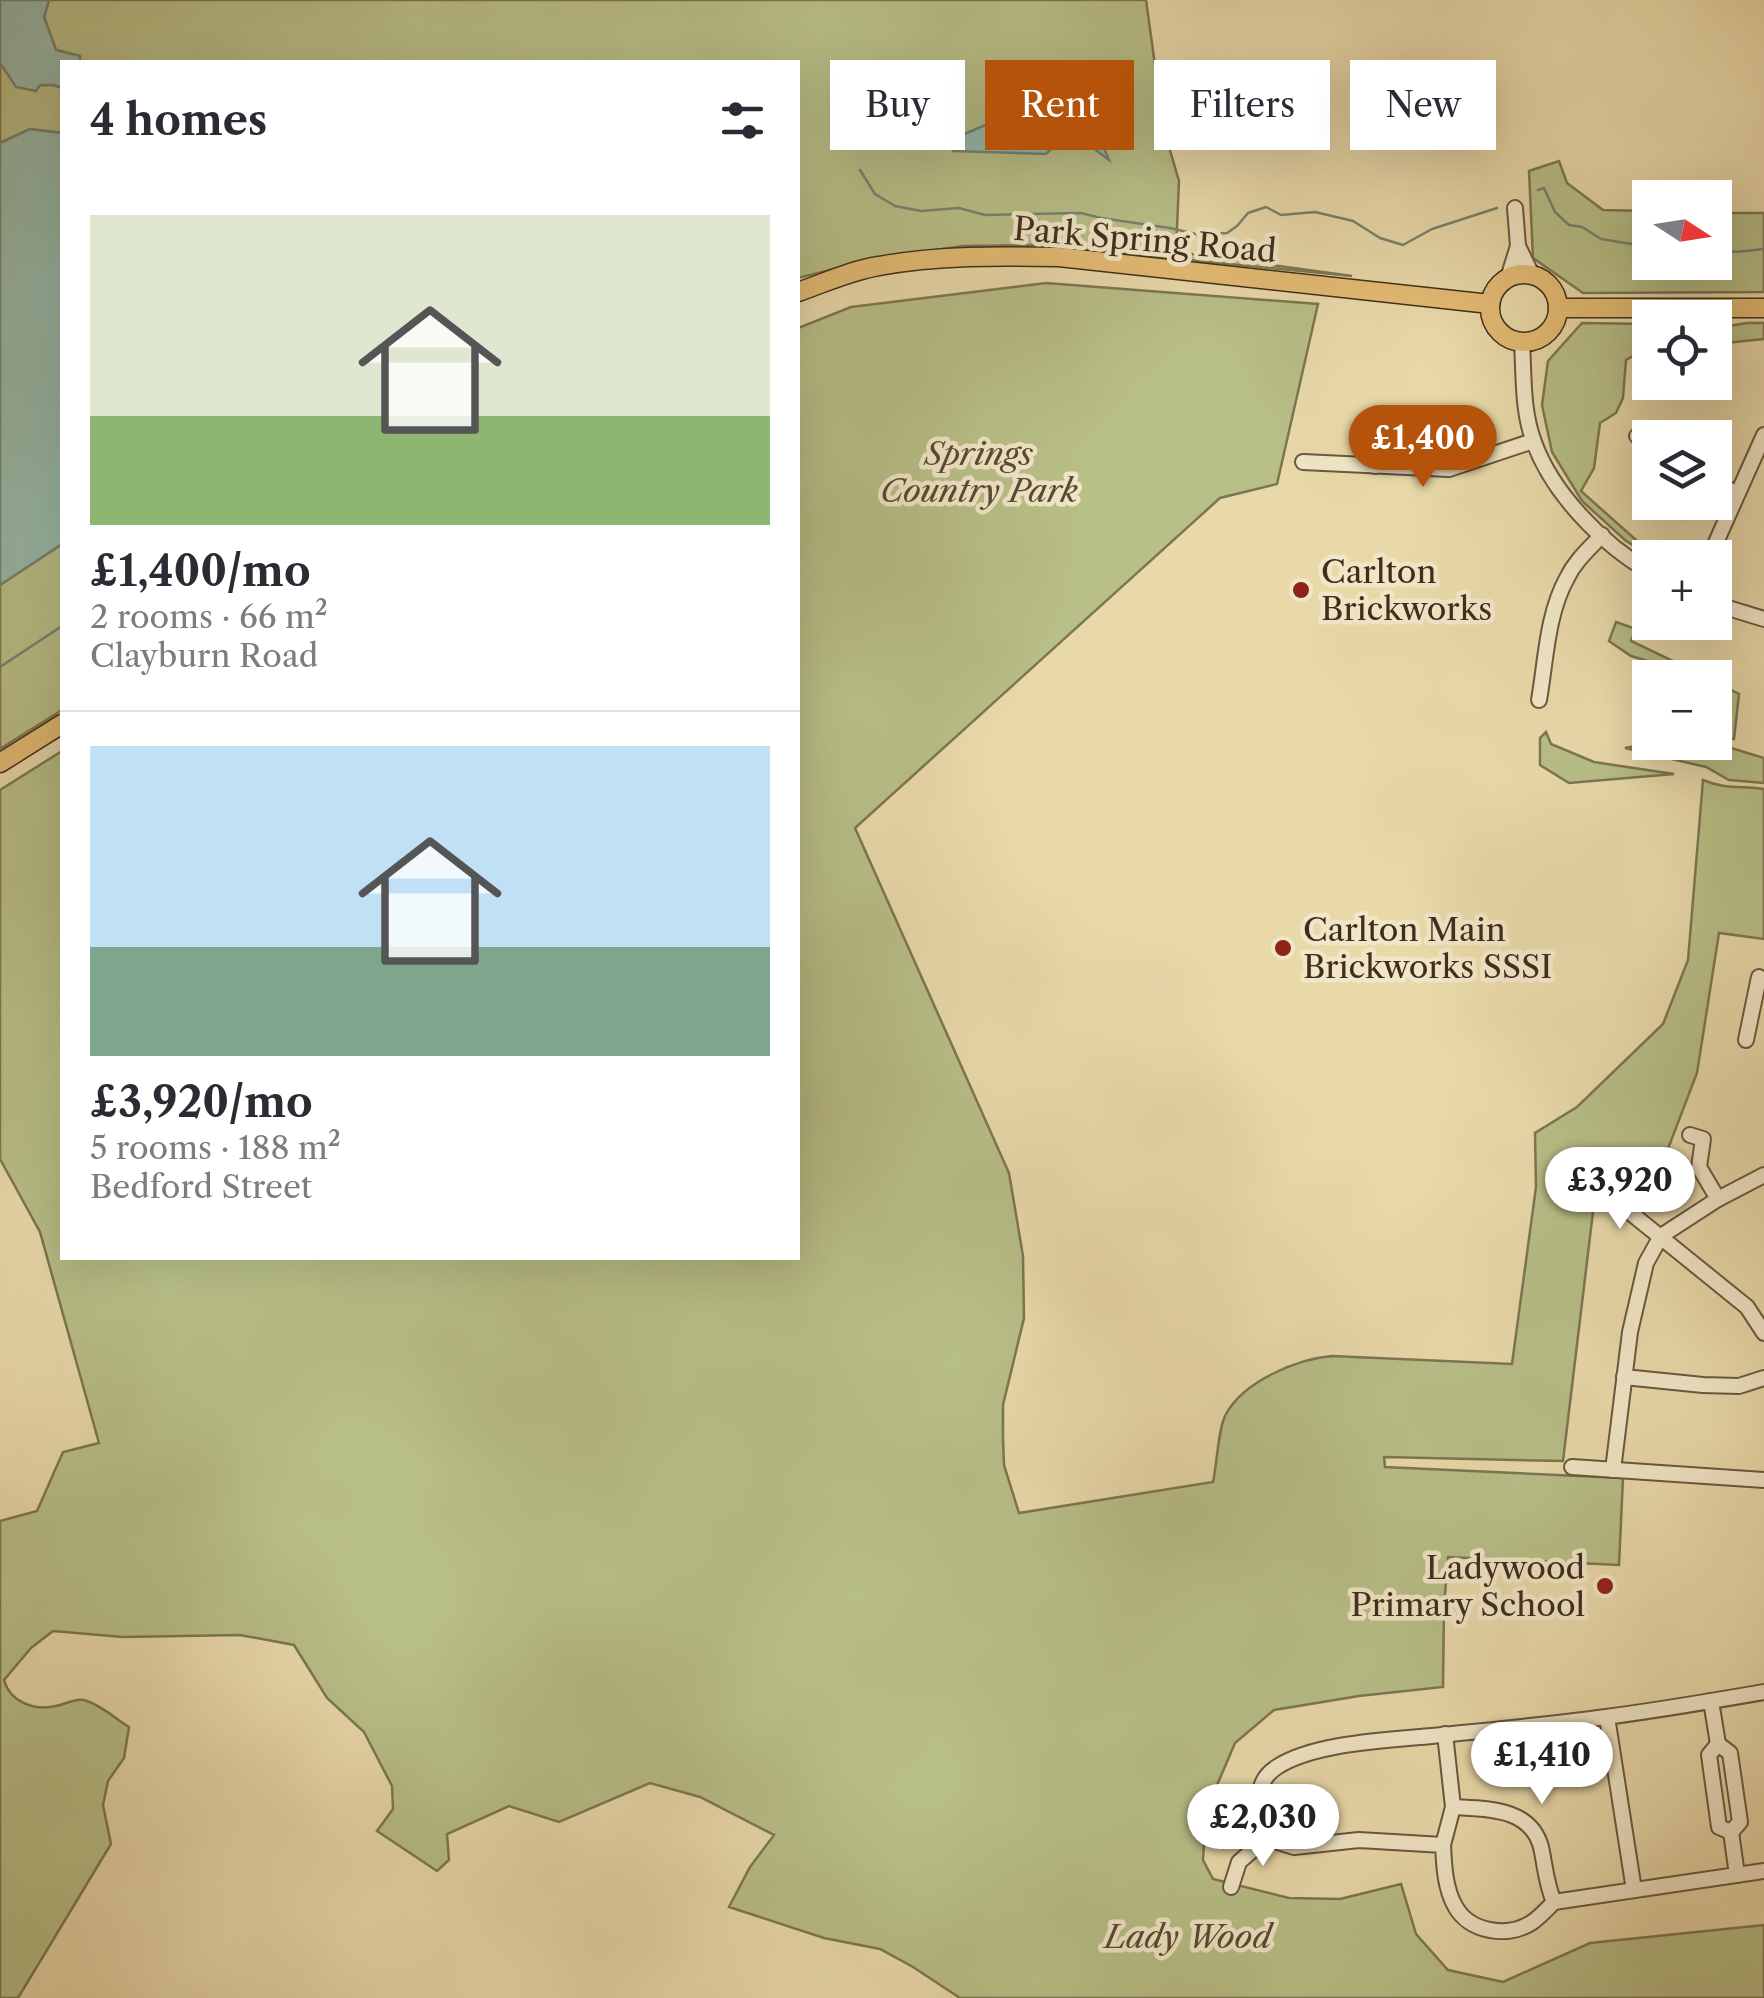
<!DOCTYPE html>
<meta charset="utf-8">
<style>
:root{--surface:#fff;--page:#f7f7f7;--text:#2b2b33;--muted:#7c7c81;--line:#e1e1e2;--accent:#b45309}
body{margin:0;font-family:"Libre Caslon Text",serif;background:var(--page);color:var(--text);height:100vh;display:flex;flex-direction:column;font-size:38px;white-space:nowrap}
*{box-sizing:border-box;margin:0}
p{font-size:32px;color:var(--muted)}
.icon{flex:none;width:55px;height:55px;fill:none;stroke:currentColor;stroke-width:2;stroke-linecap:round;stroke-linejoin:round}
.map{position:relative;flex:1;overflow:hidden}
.side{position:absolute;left:60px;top:60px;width:740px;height:1200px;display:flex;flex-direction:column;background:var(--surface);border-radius:0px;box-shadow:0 10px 40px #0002}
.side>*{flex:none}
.hud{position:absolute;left:830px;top:60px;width:782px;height:90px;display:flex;gap:20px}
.needle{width:65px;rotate:102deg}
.tools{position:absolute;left:1632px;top:180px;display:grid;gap:20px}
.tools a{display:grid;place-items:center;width:100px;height:100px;border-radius:0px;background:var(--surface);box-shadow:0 10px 40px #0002;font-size:50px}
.price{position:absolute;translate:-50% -85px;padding:0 22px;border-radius:35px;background:#fff;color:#222;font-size:32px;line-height:65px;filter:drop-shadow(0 2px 5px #0008)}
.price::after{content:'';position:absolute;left:50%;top:60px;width:30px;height:22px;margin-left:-15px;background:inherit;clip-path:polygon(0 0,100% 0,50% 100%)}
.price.selected{background:var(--accent);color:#fff}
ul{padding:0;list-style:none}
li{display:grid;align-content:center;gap:20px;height:530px;padding:0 30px}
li+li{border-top:2px solid var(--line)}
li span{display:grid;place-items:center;height:310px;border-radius:0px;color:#555}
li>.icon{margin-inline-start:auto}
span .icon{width:180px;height:180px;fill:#fffc;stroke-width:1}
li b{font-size:42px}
h2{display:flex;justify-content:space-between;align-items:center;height:120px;padding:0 30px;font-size:42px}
.chip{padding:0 35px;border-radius:0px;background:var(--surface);box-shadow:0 10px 40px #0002;font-size:35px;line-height:90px}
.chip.selected{background:var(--accent);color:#fff}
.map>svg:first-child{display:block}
</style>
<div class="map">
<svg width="1764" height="1998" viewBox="0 0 1764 1998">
<rect width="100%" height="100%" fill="#e9d9a9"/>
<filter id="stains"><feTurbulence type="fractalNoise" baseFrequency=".002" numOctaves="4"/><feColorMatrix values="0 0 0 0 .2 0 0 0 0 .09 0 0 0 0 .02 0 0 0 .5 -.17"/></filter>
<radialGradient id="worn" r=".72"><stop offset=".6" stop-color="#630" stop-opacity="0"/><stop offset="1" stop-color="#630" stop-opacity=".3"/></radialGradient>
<!-- green -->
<g fill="#b8bf87" stroke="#7c7652" stroke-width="2.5">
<polygon points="49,0 1146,0 1164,130 1179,181 1176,252 1352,276 1036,245 963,246 874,259 798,278 798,62 80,62 79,56 56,50 44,17"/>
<polygon points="0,62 39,85 54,85 62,88 62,133 30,129 0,143"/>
<polygon points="1559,161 1567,183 1603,210 1650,211 1650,262 1715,262 1715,213 1764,213 1764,292 1583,293 1533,258 1529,171"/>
<path d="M1046,283l272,21 -41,180 -57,14 -365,330 154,345 14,83 1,62 -21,87v33l1,27 15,48 194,-31c4,-17 5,-54 13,-68 18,-33 71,-55 106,-58l180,8 24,-177 -1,-54 42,-26 86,-83 25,-64 15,-180c20,9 39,6 61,9v150l-45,-6 -22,140 -41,107 -28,-20 -33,35 -32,266 -179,-4 1,10 238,11 -4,87 -171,-8 -4,50 -1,80 -84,9 -85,14 -39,33 -29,68 -3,49 10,19 76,19 51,1 61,-15 15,50 32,36 55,12 87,-39 174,-18v73h-804l-47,-31 -33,-18 -56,-11 -95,-31 21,-40 24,-32 -74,-38 -50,-14 -91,39 -50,-16 -62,28 2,26 -12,11 -60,-40 16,-22 -1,-23 -28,-54 -37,-34 -33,-53 -54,-10 -117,2 -70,-6 -22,17 -27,32c6,22 30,31 52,26 10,-2 21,-9 31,-5 15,5 29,18 42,26l-5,31 -16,23 -5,24 8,39 -93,154h-18v-477l37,-10 26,-59 36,-9 -59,-211 -40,-73v-369l62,-39v507h736v-930l53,-21z"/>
<polygon points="1582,323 1650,324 1650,346 1626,360 1623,398 1616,413 1600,423 1594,468 1581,491 1636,540 1661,557 1651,557 1625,540 1582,501 1552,452 1542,405 1548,361"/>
<polygon points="1747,323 1764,323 1764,339 1715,344 1715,328"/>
<polygon points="62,544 62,710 0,749 0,585"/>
<polygon points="1616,622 1636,629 1631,641 1706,677 1682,677 1654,663 1631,656 1609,641"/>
<polygon points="1715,682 1739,694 1734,739 1716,735 1727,711 1724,700 1715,695"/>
<polygon points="1546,732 1551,744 1594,762 1674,774 1569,783 1540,765 1540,738"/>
<polygon points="1657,742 1715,743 1764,758 1764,783 1729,780 1706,767 1625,748"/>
</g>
<!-- water -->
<g fill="#97baaa" stroke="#748272" stroke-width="2.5">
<polygon points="0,0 49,0 44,17 56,50 80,56 80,62 62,62 62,88 54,85 40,85 36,91 16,87 0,63"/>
<polygon points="1082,92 1100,111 1100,139 1109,160 1089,145 1063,138 1046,154 953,151 950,140 1052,97"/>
<polygon points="30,129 62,133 62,544 0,585 0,143"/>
</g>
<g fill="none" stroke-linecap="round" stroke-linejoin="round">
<!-- stream -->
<g stroke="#748272" stroke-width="2.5">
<polyline points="860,170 875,194 895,206 921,211 959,208 985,215 1081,213 1101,218 1170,228 1200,235 1227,233 1237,226 1248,213 1266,207 1281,215 1315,212 1353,221 1380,238 1403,245 1432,229 1497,208"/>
<polyline points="1538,190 1544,188 1555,212 1569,225 1582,227 1601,239 1650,247"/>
<polyline points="1715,250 1722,249 1736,252 1764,249"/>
<polyline points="0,667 62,626"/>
</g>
<defs>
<g id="minor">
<polyline points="1515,208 1518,246 1532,275"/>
<polyline points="1508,278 1518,246"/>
<path d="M1522,342c2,33 0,69 12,100 18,51 69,103 116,130"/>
<polyline points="1637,436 1650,449"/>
<polyline points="1303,462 1449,469 1533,441"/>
<polyline points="1375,466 1376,437"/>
<polyline points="1715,483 1737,493"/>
<polyline points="1709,558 1764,435"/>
<polyline points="1715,604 1764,619"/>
<path d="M1539,700c7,-40 8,-86 28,-122 8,-17 22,-29 35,-43"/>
<polyline points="1746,1040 1759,977"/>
<polyline points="1690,1135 1703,1139 1699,1167 1718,1199"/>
<polyline points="1606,1193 1747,1307 1764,1333"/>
<polyline points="1624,1377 1703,1385 1739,1386 1764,1378"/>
<polyline points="1572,1467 1764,1480"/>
<polyline points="1613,1470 1630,1332 1646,1263 1661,1236 1718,1199 1764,1175"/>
<polyline points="1711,1701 1718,1744 1730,1753 1740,1822 1731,1832 1737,1875"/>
<polyline points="1607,1717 1634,1890"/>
<polyline points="1718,1744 1709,1755 1719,1827 1731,1832"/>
<path d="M1453,1807c33,2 77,0 88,40 4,18 5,37 13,55"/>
<path d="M1270,1835c-9,-24 -20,-51 7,-68 37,-24 111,-27 155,-31 58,-6 116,-11 174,-19 53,-7 106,-16 158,-25"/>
<path d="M1270,1835l8,7 16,5 65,-7 84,5c1,21 2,43 12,61 14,26 52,32 76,17 8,-5 16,-14 23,-21"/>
<polyline points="1443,1845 1453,1807 1445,1734"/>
<polyline points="1231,1887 1239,1862 1270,1835"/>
<polyline points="1554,1902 1764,1871"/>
</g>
<g id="major">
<circle cx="1524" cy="308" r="34"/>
<path d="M798,292c26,-9 54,-22 81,-26 59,-11 121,-10 180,-9l431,47"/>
<polyline points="1558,308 1764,308"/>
<polyline points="0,763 62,724"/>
</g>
</defs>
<!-- minor casing -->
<use href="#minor" stroke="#6a5841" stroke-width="18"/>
<!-- major casing -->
<use href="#major" stroke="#3f2d1e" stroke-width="21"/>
<!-- minor -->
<use href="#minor" stroke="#f1e6c7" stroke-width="14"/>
<!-- major -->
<use href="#major" stroke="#e4bc74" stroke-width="18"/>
</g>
<!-- markers -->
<g fill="#8f2418" stroke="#f1e6c7" stroke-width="4">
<circle cx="1301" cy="590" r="10"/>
<circle cx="1283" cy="948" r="10"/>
<circle cx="1605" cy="1586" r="10"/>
</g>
<g text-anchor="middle" stroke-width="9" stroke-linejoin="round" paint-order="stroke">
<!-- street labels -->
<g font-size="32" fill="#3f2d1e" stroke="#f1e6c7">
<text transform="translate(1145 240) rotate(5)" y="11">Park Spring Road</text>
</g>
<!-- park labels -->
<g font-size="32" font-style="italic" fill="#574a33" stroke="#f1e6c7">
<text x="979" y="465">Springs<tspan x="979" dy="37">Country Park</tspan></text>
<text x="1188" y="1948">Lady Wood</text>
</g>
<!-- poi labels -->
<g font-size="32" fill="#3f2d1e" stroke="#f1e6c7" text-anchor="start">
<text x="1321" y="583">Carlton<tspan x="1321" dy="37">Brickworks</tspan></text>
<text x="1303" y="941">Carlton Main<tspan x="1303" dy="37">Brickworks SSSI</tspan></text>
<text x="1585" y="1579" text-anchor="end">Ladywood<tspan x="1585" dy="37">Primary School</tspan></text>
</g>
</g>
<rect width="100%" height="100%" filter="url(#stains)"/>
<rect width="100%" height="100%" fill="url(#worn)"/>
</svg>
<div class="tools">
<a><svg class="needle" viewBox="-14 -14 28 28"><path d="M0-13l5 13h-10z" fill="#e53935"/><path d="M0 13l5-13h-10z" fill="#7c7c81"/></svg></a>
<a><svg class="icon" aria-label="locate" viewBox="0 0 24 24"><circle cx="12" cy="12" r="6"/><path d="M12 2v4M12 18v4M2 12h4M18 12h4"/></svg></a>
<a><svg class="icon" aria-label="layers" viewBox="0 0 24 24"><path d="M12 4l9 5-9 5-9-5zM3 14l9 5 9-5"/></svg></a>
<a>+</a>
<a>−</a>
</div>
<b class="price selected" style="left:1423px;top:490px">£1,400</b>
<b class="price" style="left:1620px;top:1232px">£3,920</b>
<b class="price" style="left:1542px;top:1807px">£1,410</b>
<b class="price" style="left:1263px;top:1869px">£2,030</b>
<div class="hud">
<a class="chip">Buy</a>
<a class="chip selected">Rent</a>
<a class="chip">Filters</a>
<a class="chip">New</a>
</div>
<section class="side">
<h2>4 homes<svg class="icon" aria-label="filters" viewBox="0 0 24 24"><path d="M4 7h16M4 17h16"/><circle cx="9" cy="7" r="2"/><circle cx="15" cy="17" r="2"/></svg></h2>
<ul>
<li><span style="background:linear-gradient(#dfe7d0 65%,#8fb573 0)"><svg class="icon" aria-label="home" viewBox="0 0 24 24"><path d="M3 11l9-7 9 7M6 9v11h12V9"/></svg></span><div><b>£1,400/mo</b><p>2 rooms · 66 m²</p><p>Clayburn Road</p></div></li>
<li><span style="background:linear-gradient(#bfe0f5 65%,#7fa58c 0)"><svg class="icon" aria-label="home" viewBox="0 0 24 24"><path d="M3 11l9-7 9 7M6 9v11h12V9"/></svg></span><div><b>£3,920/mo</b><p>5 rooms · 188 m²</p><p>Bedford Street</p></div></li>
</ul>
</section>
</div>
